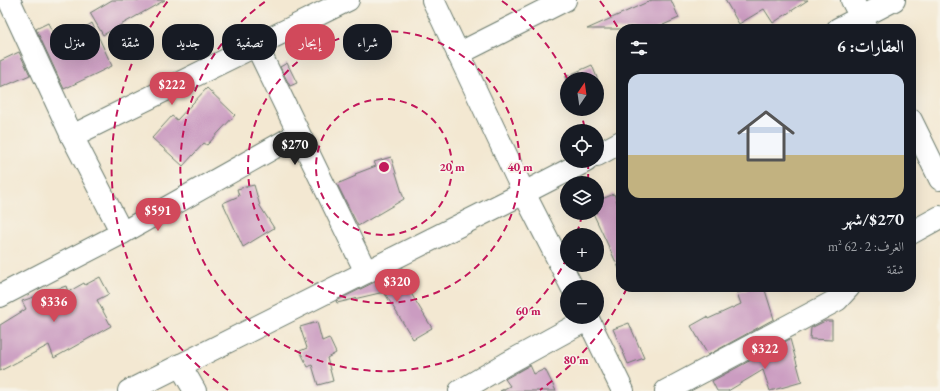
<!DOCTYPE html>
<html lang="ar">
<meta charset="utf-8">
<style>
:root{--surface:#171b24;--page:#242831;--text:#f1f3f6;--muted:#9ea1a6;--accent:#d1495b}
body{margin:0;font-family:"EB Garamond",Amiri,serif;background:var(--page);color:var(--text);direction:rtl;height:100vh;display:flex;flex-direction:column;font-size:15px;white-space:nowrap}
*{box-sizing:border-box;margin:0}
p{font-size:13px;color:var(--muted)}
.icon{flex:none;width:22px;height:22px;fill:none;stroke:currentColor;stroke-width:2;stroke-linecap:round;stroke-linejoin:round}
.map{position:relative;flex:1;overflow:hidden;direction:ltr}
.sheet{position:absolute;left:616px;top:24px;width:300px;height:268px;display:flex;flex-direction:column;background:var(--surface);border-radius:16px;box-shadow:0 4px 16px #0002;direction:rtl}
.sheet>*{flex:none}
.hud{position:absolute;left:12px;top:24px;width:380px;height:36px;direction:rtl;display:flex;gap:8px}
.needle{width:26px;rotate:13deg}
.tools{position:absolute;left:560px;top:72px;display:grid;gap:8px}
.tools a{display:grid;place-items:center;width:44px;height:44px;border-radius:50%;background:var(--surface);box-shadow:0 4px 16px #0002;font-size:20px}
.price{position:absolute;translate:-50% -34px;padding:0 9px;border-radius:14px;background:var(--accent);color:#fff;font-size:13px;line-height:26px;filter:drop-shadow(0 1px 2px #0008)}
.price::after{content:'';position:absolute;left:50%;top:24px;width:12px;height:9px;margin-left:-6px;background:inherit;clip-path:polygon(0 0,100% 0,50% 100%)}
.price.current{background:#222;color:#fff}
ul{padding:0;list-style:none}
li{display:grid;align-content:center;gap:8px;height:212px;padding:0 12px}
li span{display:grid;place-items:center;height:124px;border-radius:12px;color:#555}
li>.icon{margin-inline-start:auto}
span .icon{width:72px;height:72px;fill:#fffc;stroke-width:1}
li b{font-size:17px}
h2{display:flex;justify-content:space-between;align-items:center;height:48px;padding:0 12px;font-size:17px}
.chip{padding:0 14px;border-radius:16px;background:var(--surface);box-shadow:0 4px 16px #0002;font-size:14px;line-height:36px}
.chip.current{background:var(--accent);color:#fff}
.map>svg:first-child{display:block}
</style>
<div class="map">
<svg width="940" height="391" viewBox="0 0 940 391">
<rect width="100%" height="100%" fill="#f7f3e8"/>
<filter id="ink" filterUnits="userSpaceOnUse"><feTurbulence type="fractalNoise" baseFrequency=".025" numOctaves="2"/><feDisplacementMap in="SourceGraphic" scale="8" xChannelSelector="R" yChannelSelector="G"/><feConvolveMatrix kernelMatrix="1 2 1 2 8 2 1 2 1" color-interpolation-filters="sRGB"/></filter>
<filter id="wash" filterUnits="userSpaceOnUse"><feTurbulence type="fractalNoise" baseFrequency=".012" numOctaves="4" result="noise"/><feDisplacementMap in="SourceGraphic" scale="16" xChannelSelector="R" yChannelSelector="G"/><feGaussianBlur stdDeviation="0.9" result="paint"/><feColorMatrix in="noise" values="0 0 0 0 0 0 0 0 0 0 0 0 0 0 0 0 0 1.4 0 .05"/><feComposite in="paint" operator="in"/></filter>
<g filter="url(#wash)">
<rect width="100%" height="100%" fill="#f3e8d2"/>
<g id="blocks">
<!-- building -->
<g fill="#cb9cc1">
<polygon points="112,0 165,0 103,35 90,13"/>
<polygon points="652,0 671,0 679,18 654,29 587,29"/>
<polygon points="725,0 808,0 773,23 764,9 739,24"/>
<polygon points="48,23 59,45 92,23 112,66 64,89 36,29"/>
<polygon points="19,52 30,75 0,88 0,61"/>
<polygon points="287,63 297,83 290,86 280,67"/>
<polygon points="592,65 603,93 597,95 597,79 567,79 567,83 565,77"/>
<polygon points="207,88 235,115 207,145 204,143 183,166 152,138 172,116 177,120"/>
<polygon points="391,157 404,199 358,226 337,184 356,176 355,174 376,166 374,162"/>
<polygon points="254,185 260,206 274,228 243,247 223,203 239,196 237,189"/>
<polygon points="614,194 621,213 621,273 593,213 597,213 597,201"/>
<polygon points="395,272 407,291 409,290 432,328 413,339 384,292 337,303 336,301"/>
<polygon points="100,277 109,294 97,300 111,326 54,358 49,345 0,371 0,325 26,309 22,301 66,286 68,292 84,283 85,285"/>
<polygon points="756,287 764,287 774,319 708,355 691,326 707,317 708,319 741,304 737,293"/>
<polygon points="825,321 832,321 832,340 810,339 811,328"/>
<polygon points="317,322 322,341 329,338 336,353 327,358 333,381 318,385 312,365 308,367 300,351 307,348 300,327"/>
<polygon points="629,323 644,358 628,364 613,329"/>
<polygon points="790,339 802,382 770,391 763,370 728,391 717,391 712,381"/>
<polygon points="530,365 534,374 545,369 556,391 500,391 510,386 505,379"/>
</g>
</g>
</g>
<g filter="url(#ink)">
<use href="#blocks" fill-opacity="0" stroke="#69796b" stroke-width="1"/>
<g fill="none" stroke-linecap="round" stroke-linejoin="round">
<defs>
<g id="minor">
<polyline points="9,0 72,136 122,233"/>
<polyline points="433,0 524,193 572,287"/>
<polyline points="852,0 867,29"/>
<polyline points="838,29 894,0"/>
<polyline points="256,45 366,272"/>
<polyline points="458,54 565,0"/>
<polyline points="911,120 940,179"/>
<polyline points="72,136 348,0"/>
<polyline points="597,155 621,142"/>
<polyline points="911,233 940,217"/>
<polyline points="0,296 122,233 298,134"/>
<polyline points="587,317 623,391"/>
<polyline points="180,365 195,391"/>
<polyline points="129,391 524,193 586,161"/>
<polyline points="460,391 506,364 588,319"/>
<polyline points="666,391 837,300 849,287"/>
</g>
</defs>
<!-- minor casing -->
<use href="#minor" stroke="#69796b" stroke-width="24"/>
<!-- minor -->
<use href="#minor" stroke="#fff" stroke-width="22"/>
</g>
</g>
<!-- distance rings -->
<g fill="none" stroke="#c2185b" stroke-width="2" stroke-dasharray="7 5">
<circle cx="384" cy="167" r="68"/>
<circle cx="384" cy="167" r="136"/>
<path d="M582 215A204 204 0 0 1 577 233M567 258A204 204 0 1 1 266 1M502 1A204 204 0 0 1 567 78M580 109A204 204 0 0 1 585 130M588 162A204 204 0 0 1 588 181"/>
<path d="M627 288A272 272 0 0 1 540 390M228 390A272 272 0 0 1 168 1M600 1A272 272 0 0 1 621 33"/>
</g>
<circle cx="384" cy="167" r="6" fill="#c2185b" stroke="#f7f3e8" stroke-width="2"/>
<g font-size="12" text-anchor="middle" font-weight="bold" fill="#c2185b" stroke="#f7f3e8" stroke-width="3.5" stroke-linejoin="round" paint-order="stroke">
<text x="452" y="171">20 m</text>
<text x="520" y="171">40 m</text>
<text x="528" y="315">60 m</text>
<text x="576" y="364">80 m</text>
</g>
</svg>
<div class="tools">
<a><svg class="needle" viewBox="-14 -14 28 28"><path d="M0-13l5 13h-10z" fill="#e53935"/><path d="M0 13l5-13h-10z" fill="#9ea1a6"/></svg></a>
<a><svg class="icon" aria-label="locate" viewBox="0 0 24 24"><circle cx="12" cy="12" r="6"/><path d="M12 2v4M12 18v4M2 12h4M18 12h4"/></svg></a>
<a><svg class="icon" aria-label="layers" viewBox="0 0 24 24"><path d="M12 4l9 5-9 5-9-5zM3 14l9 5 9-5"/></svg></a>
<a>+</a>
<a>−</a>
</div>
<b class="price" style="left:172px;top:106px">$222</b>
<b class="price current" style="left:295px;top:166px">$270</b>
<b class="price" style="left:158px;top:232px">$591</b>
<b class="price" style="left:397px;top:303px">$320</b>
<b class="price" style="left:54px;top:323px">$336</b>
<b class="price" style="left:765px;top:370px">$322</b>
<div class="hud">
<a class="chip">شراء</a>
<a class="chip current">إيجار</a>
<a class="chip">تصفية</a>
<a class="chip">جديد</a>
<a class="chip">شقة</a>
<a class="chip">منزل</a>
</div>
<section class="sheet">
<h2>العقارات: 6<svg class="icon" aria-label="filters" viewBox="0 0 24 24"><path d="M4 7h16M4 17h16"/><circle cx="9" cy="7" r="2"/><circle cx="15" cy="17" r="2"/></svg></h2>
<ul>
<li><span style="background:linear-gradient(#c9d6e8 65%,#c2b280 0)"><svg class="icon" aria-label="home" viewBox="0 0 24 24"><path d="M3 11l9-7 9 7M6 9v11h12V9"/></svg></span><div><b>$270/شهر</b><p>الغرف: 2 · 62 m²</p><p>شقة</p></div></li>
</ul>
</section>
</div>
